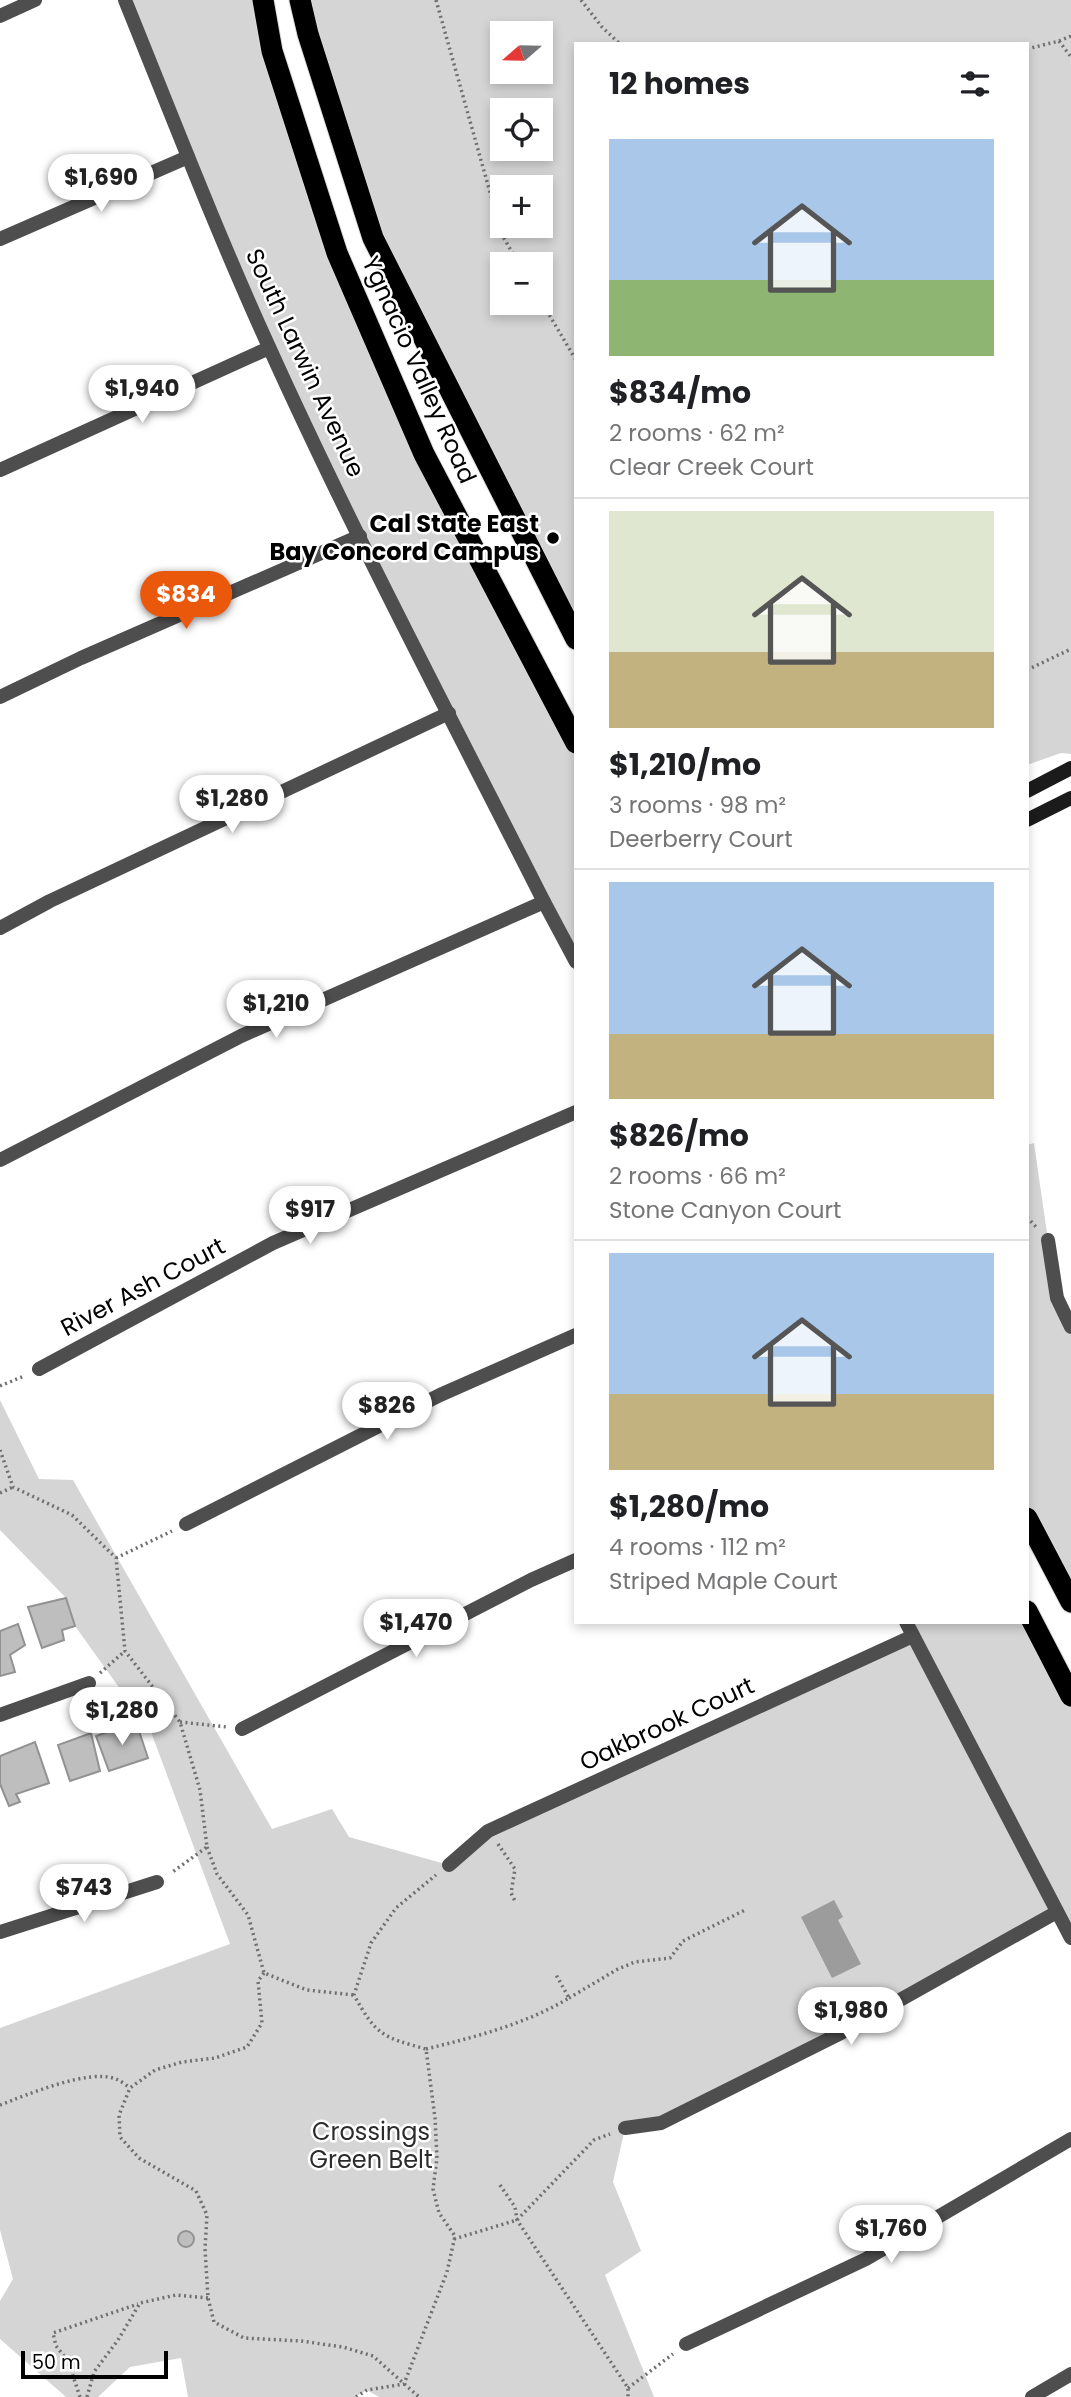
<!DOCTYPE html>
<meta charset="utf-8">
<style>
:root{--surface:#fff;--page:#f6f6f6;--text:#202124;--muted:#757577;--line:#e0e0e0;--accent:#ea580c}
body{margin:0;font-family:Poppins,sans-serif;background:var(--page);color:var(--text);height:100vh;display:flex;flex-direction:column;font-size:26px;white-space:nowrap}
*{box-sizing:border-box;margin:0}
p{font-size:23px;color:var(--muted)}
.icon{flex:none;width:38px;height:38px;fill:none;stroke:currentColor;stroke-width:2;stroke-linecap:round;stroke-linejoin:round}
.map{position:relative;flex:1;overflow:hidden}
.side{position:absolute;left:574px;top:42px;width:455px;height:1582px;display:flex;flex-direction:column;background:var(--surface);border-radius:0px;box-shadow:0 4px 10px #0003}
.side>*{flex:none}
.needle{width:46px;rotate:250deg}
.fabs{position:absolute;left:490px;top:21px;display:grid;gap:14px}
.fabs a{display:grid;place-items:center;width:63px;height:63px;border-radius:0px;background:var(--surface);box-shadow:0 4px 10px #0003;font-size:35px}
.scale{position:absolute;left:21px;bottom:18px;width:147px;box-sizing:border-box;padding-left:7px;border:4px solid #000;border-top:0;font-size:19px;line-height:24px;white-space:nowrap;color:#000;-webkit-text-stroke:5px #fff;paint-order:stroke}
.price{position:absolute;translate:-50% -60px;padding:0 16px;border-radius:24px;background:#fff;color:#222;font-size:23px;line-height:46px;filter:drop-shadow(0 2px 4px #0008)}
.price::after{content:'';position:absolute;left:50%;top:42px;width:21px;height:16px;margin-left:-10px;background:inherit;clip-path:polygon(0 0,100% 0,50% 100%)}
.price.active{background:var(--accent);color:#fff}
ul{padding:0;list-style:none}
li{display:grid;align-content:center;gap:14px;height:371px;padding:0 35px}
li+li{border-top:2px solid var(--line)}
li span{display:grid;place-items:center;height:217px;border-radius:0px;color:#555}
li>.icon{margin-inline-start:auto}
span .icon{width:126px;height:126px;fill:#fffc;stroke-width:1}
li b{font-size:30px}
h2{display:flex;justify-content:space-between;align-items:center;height:84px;padding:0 35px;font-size:30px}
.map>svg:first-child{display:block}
</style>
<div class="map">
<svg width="1071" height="2397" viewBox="0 0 1071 2397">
<rect width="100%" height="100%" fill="#fff"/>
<!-- green -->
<g fill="#d5d5d5" fill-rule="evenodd">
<polygon points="125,0 263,0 337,253 576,743 576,962 269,348"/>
<path d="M300,0h771v754l-10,-1 -34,12v-721h-451v569l-91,-156 -112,-219zM502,33h39v39h-39zM502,110h39v39h-39zM502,187h39v39h-39zM502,264h39v39h-39z"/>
<polygon points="1034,1143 1048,1240 1071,1327 1071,1602 1027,1518 1027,1145"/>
<polygon points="0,1400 39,1479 73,1480 272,1829 332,1809 349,1837 449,1865 488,1831 912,1636 906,1622 1027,1622 1071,1696 1071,1938 1057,1912 661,2123 625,2128 613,2182 641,2251 605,2275 654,2397 379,2397 367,2390 355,2397 188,2397 181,2358 130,2367 98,2397 66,2397 0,2339 0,2301 13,2279 0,2230 0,2028 230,1944 151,1732 75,1626 66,1598 0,1530"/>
</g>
<!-- water -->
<polygon fill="#9c9c9c" points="834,1900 843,1917 838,1920 861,1964 832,1978 801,1917"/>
<!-- building -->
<g fill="#bebebe" stroke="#929292" stroke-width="2">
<polygon points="66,1598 75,1626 62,1630 64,1640 42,1648 28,1607"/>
<polygon points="18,1624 25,1645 10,1655 15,1672 0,1676 0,1631"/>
<polygon points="136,1722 148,1758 109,1771 96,1736"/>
<polygon points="91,1733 100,1771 70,1781 58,1745"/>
<polygon points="35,1742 49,1783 16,1794 20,1802 9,1806 0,1784 0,1756"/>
<circle cx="186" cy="2239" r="8"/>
</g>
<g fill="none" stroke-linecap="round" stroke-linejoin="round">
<defs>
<g id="highway">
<polyline points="263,0 272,51 337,253 424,454 576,743"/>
<polyline points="300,0 308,34 373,238 576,639"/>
<polyline points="1027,1518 1071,1602"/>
<polyline points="1027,1611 1071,1696"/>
</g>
</defs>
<!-- highway casing -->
<use href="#highway" stroke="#dbdbdb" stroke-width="23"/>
<!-- path -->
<g stroke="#707070" stroke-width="3.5" stroke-dasharray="2 3.5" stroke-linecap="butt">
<polyline points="436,0 502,235 519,264"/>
<polyline points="581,0 602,27 620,44"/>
<polyline points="1059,41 1071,36"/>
<polyline points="1027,49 1059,41 1071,57"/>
<polyline points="541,301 576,360"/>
<polyline points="1027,670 1071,649"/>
<polyline points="1027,1217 1037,1228"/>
<polyline points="0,1386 24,1376"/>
<polyline points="0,1450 13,1487 72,1515 116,1558 125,1651 180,1722 200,1790 207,1847 171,1873"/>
<polyline points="0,1493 13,1487"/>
<polyline points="116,1558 172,1531"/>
<polyline points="100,1673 125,1651"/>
<polyline points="180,1722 227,1727"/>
<polyline points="498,1844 515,1869 511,1893 515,1901"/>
<polyline points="207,1847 217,1874 248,1915 264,1973 307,1990 354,1995"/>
<polyline points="264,1973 258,1981 262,2023 247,2047 215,2058 182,2062 155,2070 130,2088 119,2115 120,2137 139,2158 196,2191 207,2215 205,2249 208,2298 214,2322 244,2338 301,2341 343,2347 373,2356 419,2397"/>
<polyline points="569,1998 618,1969 635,1962 670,1958 683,1941 745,1910"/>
<path d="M426,2049c49,-12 100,-25 143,-51l-14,-25"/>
<path d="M0,2105c27,-10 89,-37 116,-26 5,2 10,6 14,9"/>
<polyline points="500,2185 515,2207 517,2220 628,2388 628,2397"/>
<polyline points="454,2239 517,2220 594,2140 610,2134"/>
<polyline points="628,2388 673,2354"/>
<polyline points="80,2397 68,2361 56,2346 53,2333 138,2304"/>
<polyline points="87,2397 94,2372 118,2340 140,2303 176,2295 208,2298"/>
<path d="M356,2397l11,-7 37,-6 43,-112 8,-36 -16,-23 -6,-24 4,-31 -2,-40 -9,-69c-44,-12 -50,-14 -72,-54l17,-52 25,-35 40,-33"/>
</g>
<!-- street -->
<g stroke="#4e4e4e" stroke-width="14">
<path d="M125,0c47,116 92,233 144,347 85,188 182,371 275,555l32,60"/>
<polyline points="0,16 35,0"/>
<polyline points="0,239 188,157"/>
<polyline points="0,470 269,348"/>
<polyline points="0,697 81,658 360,536"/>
<polyline points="0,928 50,901 449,713"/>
<polyline points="0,1160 241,1036 544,902"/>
<polyline points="1048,1240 1057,1298 1071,1327"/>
<polyline points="39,1369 273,1243 576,1112"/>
<polyline points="186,1524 440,1395 576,1335"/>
<polyline points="906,1622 1071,1938"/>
<polyline points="0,1715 89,1683"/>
<polyline points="242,1729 531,1580 576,1560"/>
<polyline points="449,1865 488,1831 913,1636"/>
<polyline points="0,1932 157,1882"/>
<polyline points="625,2128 661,2123 841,2033 1057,1912"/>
<polyline points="686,2344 866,2259 1071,2139"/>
<polyline points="1032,2397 1071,2374"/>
</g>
<!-- secondary -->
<g stroke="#1b1b1b" stroke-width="14">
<polyline points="1027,791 1071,768"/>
<polyline points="1027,820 1071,798"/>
</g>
<!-- highway -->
<use href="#highway" stroke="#000" stroke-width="21"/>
</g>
<!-- markers -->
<circle fill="#000" stroke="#fff" stroke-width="2.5" cx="553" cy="538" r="7"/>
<g text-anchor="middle" stroke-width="5" stroke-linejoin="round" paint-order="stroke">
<!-- street labels -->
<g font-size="24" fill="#000" stroke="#fff">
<text transform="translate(305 363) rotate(65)" y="8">South Larwin Avenue</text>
<text transform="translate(419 370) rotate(66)" y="8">Ygnacio Valley Road</text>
<text transform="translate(143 1287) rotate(-28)" y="8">River Ash Court</text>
<text transform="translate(667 1724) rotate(-25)" y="8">Oakbrook Court</text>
</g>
<!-- poi labels -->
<g font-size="24" font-weight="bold" fill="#000" stroke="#fff" text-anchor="end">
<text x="539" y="532">Cal State East<tspan x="539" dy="28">Bay Concord Campus</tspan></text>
</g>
<!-- park labels -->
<g font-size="24" fill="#2c2c2c" stroke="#fff">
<text x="371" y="2140">Crossings<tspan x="371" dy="28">Green Belt</tspan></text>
</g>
</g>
</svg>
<div class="fabs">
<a><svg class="needle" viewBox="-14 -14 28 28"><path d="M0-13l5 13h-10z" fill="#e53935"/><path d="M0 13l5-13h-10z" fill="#757577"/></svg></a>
<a><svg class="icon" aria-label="locate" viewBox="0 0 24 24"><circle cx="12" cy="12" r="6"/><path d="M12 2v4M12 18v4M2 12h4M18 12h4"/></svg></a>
<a>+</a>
<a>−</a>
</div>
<div class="scale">50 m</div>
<b class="price" style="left:101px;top:214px">$1,690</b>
<b class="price" style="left:142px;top:425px">$1,940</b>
<b class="price active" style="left:186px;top:631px">$834</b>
<b class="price" style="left:232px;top:835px">$1,280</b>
<b class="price" style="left:276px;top:1040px">$1,210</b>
<b class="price" style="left:310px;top:1246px">$917</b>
<b class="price" style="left:387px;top:1442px">$826</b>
<b class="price" style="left:416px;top:1659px">$1,470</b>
<b class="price" style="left:122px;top:1747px">$1,280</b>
<b class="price" style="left:84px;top:1924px">$743</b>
<b class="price" style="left:851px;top:2047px">$1,980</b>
<b class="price" style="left:891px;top:2265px">$1,760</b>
<section class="side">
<h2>12 homes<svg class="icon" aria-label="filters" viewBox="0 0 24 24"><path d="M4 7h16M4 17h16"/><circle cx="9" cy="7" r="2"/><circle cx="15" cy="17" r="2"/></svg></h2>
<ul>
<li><span style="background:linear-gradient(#a9c7e8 65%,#8fb573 0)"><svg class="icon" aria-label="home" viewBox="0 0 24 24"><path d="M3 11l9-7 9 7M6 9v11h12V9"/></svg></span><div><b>$834/mo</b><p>2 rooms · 62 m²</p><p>Clear Creek Court</p></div></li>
<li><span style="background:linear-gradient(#dfe7d0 65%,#c2b280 0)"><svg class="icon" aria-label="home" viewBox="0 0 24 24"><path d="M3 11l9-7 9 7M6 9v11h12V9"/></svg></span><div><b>$1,210/mo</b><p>3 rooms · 98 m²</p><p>Deerberry Court</p></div></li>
<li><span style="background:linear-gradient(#a9c7e8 70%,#c2b280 0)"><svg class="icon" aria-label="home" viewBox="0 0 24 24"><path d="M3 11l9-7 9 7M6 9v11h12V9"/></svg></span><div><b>$826/mo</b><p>2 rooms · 66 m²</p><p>Stone Canyon Court</p></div></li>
<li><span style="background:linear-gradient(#a9c7e8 65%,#c2b280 0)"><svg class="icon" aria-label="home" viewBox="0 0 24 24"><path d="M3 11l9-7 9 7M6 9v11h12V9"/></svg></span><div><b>$1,280/mo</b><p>4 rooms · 112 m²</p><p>Striped Maple Court</p></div></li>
</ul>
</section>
</div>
